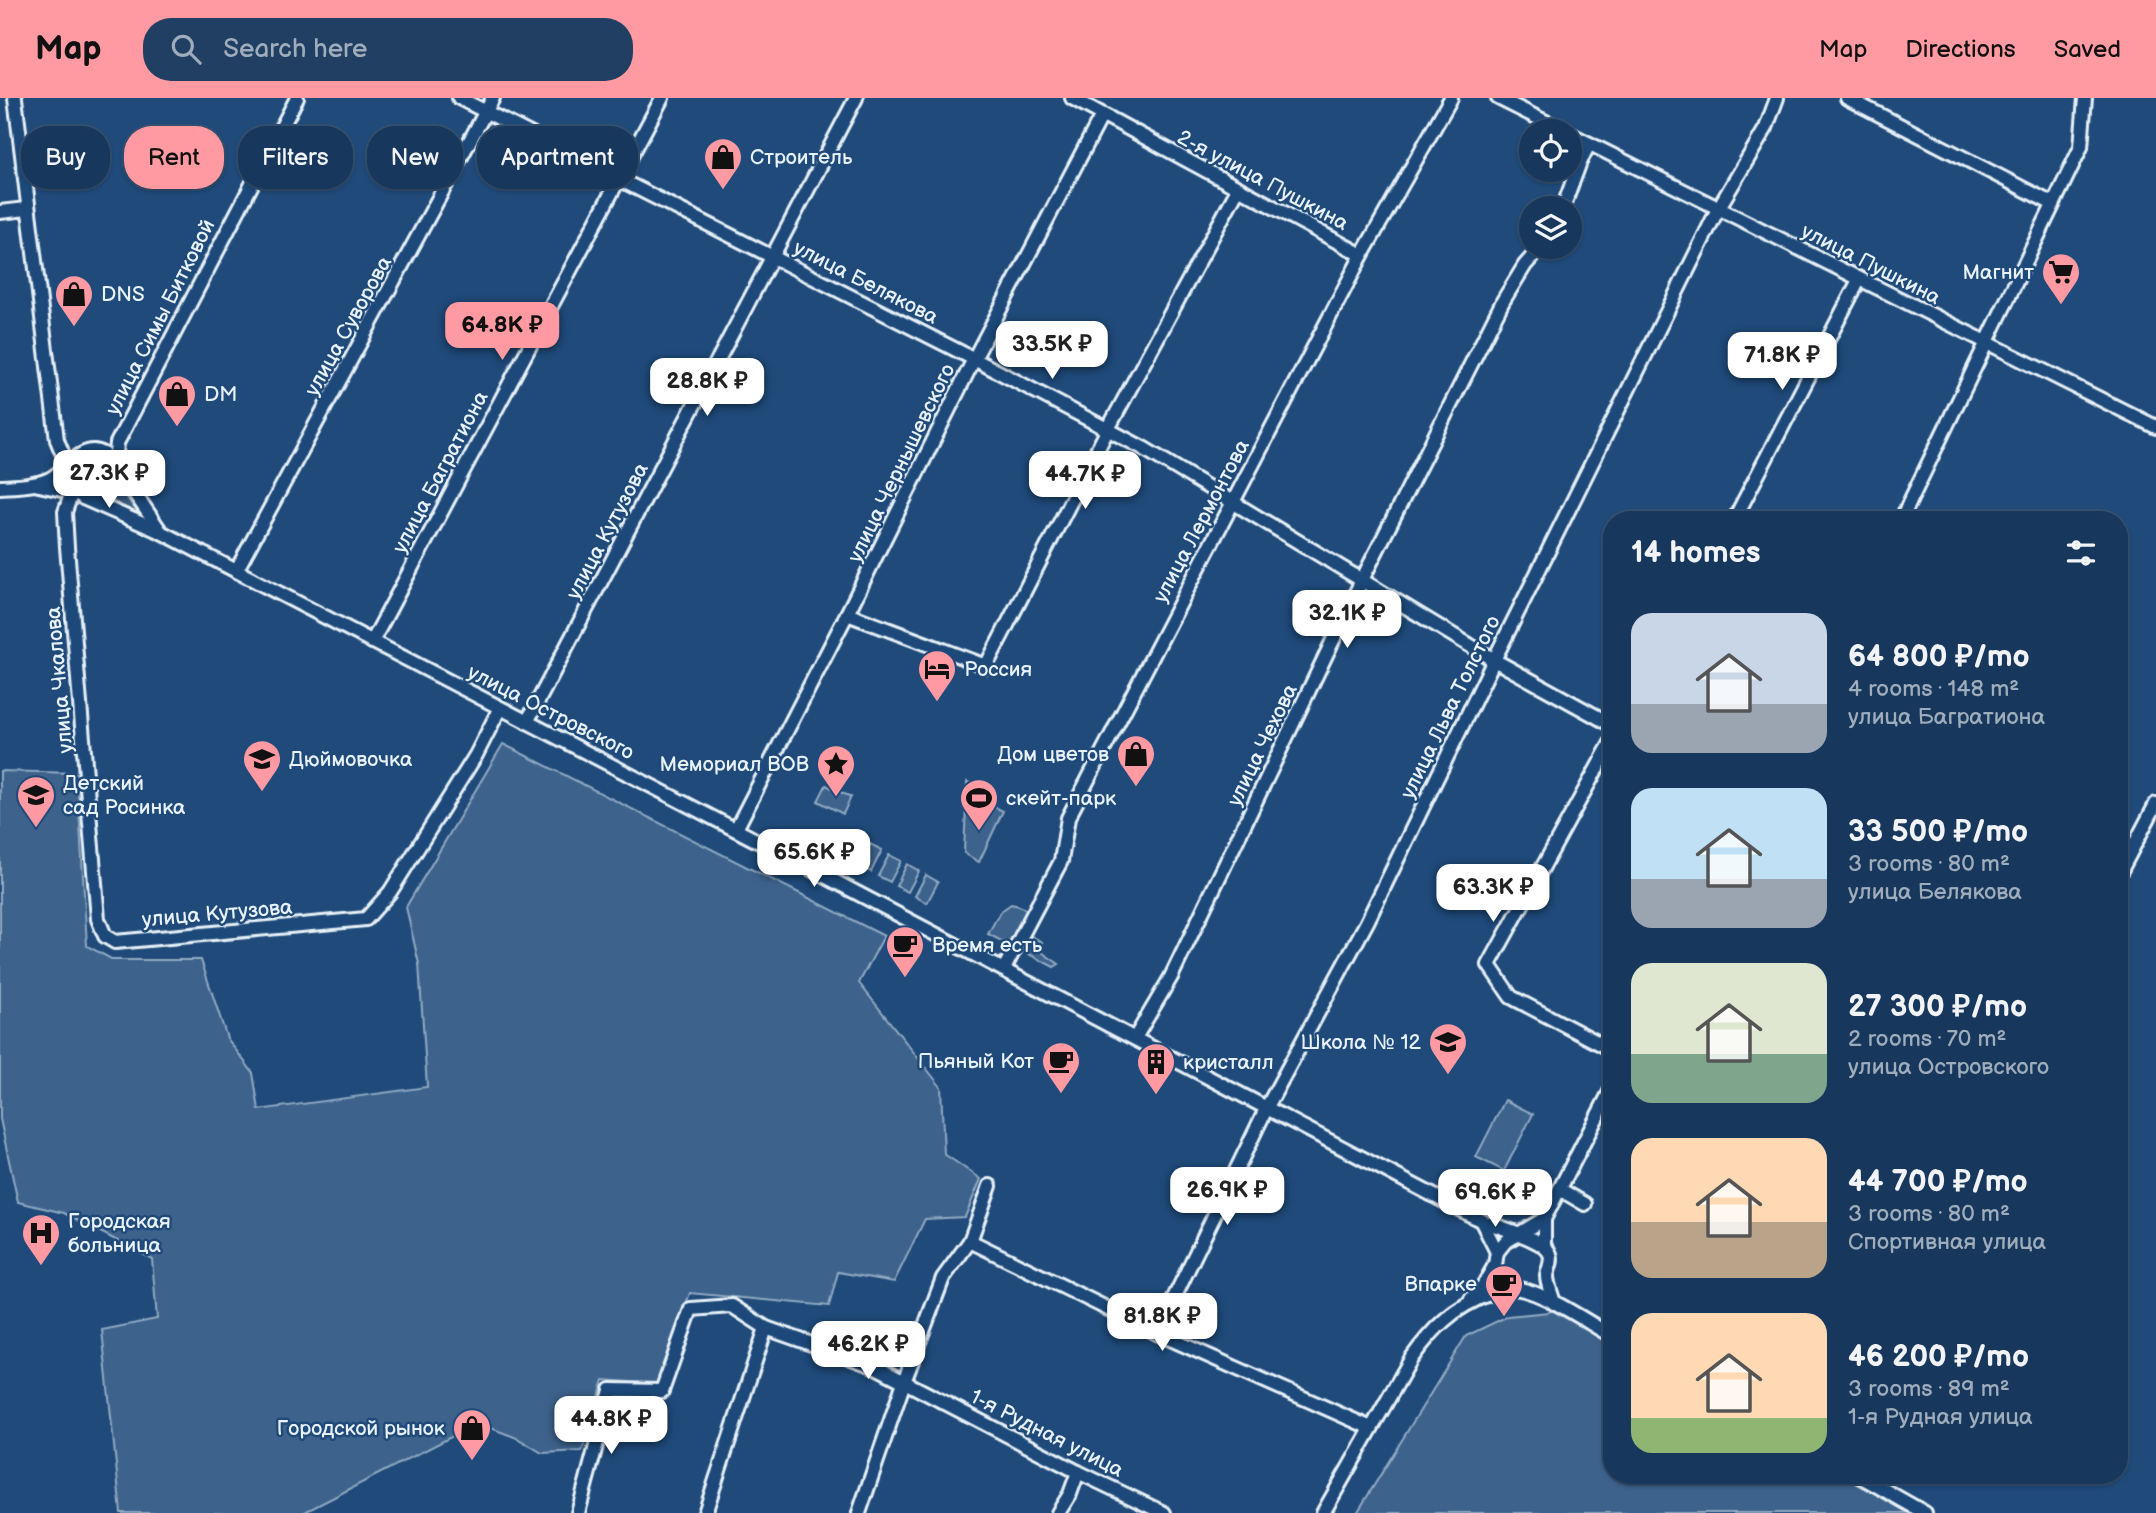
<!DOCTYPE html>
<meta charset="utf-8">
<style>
:root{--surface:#17385c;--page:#203f62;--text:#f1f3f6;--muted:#9eacbb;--line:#365272;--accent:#ff9aa2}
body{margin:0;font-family:"Balsamiq Sans",sans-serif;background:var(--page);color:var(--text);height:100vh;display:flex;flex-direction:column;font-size:26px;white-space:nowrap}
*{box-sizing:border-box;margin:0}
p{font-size:23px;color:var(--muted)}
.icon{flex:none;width:38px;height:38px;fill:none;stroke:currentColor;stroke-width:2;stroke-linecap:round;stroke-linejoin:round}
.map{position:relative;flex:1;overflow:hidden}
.sheet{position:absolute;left:1603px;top:413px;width:525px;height:973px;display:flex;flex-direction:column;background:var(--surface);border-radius:28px;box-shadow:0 2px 5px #0004,0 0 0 2px var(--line)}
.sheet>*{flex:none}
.top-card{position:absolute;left:21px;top:28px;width:665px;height:63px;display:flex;gap:14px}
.fabs{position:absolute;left:1519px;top:21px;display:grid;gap:14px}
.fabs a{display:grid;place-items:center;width:63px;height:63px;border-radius:50%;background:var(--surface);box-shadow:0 2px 5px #0004,0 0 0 2px var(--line);font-size:35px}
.price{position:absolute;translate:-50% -60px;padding:0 16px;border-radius:14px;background:#fff;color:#222;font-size:23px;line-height:46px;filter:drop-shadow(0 2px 4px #0008)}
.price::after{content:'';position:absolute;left:50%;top:42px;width:21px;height:16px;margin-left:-10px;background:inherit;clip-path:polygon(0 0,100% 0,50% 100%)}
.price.active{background:var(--accent);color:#111}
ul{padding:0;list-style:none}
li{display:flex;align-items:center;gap:21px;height:175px;padding:0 28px}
li span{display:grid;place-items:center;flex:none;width:196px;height:140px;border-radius:21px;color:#555}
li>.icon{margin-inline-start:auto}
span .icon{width:84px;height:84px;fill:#fffc;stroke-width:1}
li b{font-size:30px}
h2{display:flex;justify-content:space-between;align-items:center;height:84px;padding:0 28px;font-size:30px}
.chip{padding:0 24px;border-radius:28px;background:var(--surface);box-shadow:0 2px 5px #0004,0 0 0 2px var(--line);font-size:24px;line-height:63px}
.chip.active{background:var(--accent);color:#111}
header{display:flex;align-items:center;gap:42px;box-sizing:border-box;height:98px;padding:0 35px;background:var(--accent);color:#111}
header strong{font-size:33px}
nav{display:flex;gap:38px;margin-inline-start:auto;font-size:24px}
.search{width:490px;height:63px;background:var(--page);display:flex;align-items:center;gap:18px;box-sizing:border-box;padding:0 24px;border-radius:28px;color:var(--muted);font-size:26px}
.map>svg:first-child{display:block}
</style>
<header>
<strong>Map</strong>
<div class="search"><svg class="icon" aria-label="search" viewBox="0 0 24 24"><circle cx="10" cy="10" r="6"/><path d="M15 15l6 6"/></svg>Search here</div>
<nav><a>Map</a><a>Directions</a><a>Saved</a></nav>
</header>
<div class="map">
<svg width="2156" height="1415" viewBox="0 0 2156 1415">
<rect width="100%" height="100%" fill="#1f4a7a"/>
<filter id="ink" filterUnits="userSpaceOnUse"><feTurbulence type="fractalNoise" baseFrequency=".0143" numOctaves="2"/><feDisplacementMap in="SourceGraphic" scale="14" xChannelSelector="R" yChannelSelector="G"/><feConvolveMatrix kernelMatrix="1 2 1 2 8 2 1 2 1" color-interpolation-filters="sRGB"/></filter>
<g filter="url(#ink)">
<!-- green -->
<g fill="#3c628c" stroke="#92aac2" stroke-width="2">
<polygon points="116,392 122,394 139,416 114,404 111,399"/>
<polygon points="503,646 884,838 859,885 941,989 944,1056 981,1081 965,1119 925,1121 894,1184 838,1174 829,1208 690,1195 657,1286 604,1282 582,1353 542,1355 517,1340 478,1325 303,1415 121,1415 102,1232 157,1221 152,1161 64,1115 18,1104 0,1021 0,673 77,675 87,848 113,862 201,862 227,940 253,975 259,1012 427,989 419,866 406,809"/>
<polygon points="967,684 981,689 980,702 1003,713 979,764 964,755"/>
<polygon points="826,687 851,699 843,716 818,703"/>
<polygon points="851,737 863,743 852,764 840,758"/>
<polygon points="870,746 882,752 871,774 859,767"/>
<polygon points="889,757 901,763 890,784 878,778"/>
<polygon points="907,766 919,773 908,794 896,788"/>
<polygon points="926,777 938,784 927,805 915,798"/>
<polygon points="1011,806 1019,808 1031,814 1013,849 988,836 1000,814"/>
<polygon points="1029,837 1042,844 1043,855 1059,866 1054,869 1021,852"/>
<polygon points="1505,1002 1533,1016 1504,1073 1476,1059"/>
<polygon points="1558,1207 1612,1238 1612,1377 1854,1377 1918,1415 1357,1415 1466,1238 1508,1218 1549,1214"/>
</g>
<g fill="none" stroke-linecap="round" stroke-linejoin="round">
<defs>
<g id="minor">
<polyline points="15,0 57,342 67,366"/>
<polyline points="459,0 974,261 1143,350 1494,562 1612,627"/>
<polyline points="1072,0 1362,157"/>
<polyline points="1498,0 1564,33"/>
<polyline points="1847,0 2053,106"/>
<polyline points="1570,36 2156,329"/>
<polyline points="1563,110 1580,64 1589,46"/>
<polyline points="0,114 27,111"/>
<polyline points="115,366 117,345 297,0"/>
<path d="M35,386c12,3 25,5 38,9 24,8 38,4 45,-23"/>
<path d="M0,389c16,-1 35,-1 50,-8 20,-11 38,-47 65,-15l46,68"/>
<polyline points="72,394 65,414 67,449 98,821 105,838 115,844 366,821 390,794 476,657 500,610"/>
<path d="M83,400l78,34 635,329 684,359c17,7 65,19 70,34 3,8 -2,14 -3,22 0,8 5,19 7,27"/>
<polyline points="1734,422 1859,182"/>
<polyline points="1901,422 2081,49 2085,0"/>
<polyline points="236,473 493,0"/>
<polyline points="847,516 986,568 1108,331 1238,91"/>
<polyline points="372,544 662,0"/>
<polyline points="527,624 856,0"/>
<polyline points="1612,643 1489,867 1511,899 1612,952"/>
<polyline points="736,731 847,516 974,261 1102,17"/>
<polyline points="2119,776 2156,706"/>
<polyline points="1004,871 1061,763 1068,720 1362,157 1451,0"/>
<polyline points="1135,940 1171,879 1362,482 1503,203 1525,167 1541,149"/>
<polyline points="1561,1092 1585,1106"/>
<polyline points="1481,1122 1497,1154"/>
<polyline points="970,1143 1157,1235 1371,1330"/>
<polyline points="1544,1146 1544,1121 1612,990"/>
<polyline points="1471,1201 1483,1188 1495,1167 1497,1154 1505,1144 1544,1121"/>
<polyline points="1157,1235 1267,1009 1367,824 1494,562 1718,111 1766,30 1777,0"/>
<polyline points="1858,1377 1925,1415"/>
<polyline points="578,1415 611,1292 662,1293 691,1211 732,1208 766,1230 874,1268 1078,1374 1164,1415"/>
<polyline points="705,1415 766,1230"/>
<polyline points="859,1415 904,1284 943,1180 970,1143 990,1088"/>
<polyline points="1058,1415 1070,1396 1078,1374"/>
<path d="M1323,1415l88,-154c21,-30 43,-52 78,-65 10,-4 20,-8 31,-5 27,5 67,33 92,47"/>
</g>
</defs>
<!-- minor casing -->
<use href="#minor" stroke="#e8f1f8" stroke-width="18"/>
<!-- minor -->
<use href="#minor" stroke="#1f4a7a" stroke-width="12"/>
</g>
</g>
<!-- icons -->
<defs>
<symbol id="shop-pin" viewBox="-11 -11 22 30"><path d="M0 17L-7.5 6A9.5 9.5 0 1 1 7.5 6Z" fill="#ff9aa2" stroke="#1f4a7a"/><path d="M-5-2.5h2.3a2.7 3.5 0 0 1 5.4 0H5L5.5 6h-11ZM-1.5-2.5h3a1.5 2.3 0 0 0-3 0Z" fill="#111"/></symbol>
<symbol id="supermarket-pin" viewBox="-11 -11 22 30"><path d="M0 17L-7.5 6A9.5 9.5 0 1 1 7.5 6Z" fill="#ff9aa2" stroke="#1f4a7a"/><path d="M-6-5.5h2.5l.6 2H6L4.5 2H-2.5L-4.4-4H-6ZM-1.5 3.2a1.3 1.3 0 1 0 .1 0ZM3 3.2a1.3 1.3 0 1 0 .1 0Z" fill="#111"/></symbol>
<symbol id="hotel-pin" viewBox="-11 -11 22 30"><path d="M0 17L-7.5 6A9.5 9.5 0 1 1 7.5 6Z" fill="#ff9aa2" stroke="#1f4a7a"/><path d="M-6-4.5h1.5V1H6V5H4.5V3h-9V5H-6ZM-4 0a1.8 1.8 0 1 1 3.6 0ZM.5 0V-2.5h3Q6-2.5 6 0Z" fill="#111"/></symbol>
<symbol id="school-pin" viewBox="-11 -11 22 30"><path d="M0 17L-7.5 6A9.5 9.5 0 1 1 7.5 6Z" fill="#ff9aa2" stroke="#1f4a7a"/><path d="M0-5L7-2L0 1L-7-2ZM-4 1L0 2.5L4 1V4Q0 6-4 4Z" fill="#111"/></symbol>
<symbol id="sight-pin" viewBox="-11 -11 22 30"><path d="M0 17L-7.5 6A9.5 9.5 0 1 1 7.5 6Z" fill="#ff9aa2" stroke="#1f4a7a"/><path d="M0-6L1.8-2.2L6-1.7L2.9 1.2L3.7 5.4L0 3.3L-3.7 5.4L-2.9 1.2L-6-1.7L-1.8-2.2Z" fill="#111"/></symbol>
<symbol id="stadium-pin" viewBox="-11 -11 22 30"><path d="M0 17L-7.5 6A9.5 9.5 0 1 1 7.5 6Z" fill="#ff9aa2" stroke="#1f4a7a"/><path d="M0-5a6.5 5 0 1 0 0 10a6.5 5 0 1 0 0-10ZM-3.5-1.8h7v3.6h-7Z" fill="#111"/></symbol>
<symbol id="cafe-pin" viewBox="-11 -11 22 30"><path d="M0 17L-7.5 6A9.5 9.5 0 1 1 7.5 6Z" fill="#ff9aa2" stroke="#1f4a7a"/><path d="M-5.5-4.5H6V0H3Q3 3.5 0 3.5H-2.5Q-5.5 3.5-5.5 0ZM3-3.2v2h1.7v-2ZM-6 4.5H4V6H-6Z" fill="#111"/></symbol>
<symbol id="building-pin" viewBox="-11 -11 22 30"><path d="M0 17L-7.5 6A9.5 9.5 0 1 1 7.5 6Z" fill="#ff9aa2" stroke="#1f4a7a"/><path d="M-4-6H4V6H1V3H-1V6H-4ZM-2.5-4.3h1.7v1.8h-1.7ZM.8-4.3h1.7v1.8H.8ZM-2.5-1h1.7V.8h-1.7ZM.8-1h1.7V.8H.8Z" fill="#111"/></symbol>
<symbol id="hospital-pin" viewBox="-11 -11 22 30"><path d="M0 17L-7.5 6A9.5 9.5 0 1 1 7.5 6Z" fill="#ff9aa2" stroke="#1f4a7a"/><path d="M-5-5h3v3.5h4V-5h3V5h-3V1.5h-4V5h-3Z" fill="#111"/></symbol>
</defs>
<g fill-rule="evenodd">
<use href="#shop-pin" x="701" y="37" width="44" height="60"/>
<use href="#supermarket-pin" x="2039" y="152" width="44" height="60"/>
<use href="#shop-pin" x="52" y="174" width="44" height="60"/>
<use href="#shop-pin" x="155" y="274" width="44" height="60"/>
<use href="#hotel-pin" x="915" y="549" width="44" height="60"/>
<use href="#shop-pin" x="1114" y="634" width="44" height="60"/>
<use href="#school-pin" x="240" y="639" width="44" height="60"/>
<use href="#sight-pin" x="814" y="644" width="44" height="60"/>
<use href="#school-pin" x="14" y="675" width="44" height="60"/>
<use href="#stadium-pin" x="957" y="678" width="44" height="60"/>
<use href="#cafe-pin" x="883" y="825" width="44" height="60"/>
<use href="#school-pin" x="1426" y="922" width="44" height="60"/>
<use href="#cafe-pin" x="1039" y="941" width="44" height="60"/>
<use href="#building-pin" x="1134" y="942" width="44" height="60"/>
<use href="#hospital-pin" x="19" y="1113" width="44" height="60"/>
<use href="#cafe-pin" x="1482" y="1164" width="44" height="60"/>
<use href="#shop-pin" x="450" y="1308" width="44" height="60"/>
</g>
<g text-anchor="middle" stroke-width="5" stroke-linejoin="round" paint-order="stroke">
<!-- poi labels -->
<g font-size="21" fill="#e8f1f8" stroke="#1f4a7a" text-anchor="start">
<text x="750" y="66">Строитель</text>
<text x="2034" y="181" text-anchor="end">Магнит</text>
<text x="101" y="203">DNS</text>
<text x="204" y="303">DM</text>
<text x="964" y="578">Россия</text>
<text x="1109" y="663" text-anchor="end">Дом цветов</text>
<text x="289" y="668">Дюймовочка</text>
<text x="809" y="673" text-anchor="end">Мемориал ВОВ</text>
<text x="63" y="692">Детский<tspan x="63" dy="24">сад Росинка</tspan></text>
<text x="1006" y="707">скейт-парк</text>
<text x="932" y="854">Время есть</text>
<text x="1421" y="951" text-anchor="end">Школа № 12</text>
<text x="1034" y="970" text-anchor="end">Пьяный Кот</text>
<text x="1183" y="971">кристалл</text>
<text x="68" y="1130">Городская<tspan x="68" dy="24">больница</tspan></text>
<text x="1477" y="1193" text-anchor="end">Впарке</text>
<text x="445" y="1337" text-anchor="end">Городской рынок</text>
</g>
<!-- street labels -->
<g font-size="21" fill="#e8f1f8" stroke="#1f4a7a">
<text transform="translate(1263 82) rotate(28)" y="7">2-я улица Пушкина</text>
<text transform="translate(1871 166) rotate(27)" y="7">улица Пушкина</text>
<text transform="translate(866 184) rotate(27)" y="7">улица Белякова</text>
<text transform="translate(160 219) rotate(-63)" y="7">улица Симы Битковой</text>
<text transform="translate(348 228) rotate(-61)" y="7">улица Суворова</text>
<text transform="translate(901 365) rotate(-64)" y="7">улица Чернышевского</text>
<text transform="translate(440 374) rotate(-62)" y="7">улица Багратиона</text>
<text transform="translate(1201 423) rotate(-62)" y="7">улица Лермонтова</text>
<text transform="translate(607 433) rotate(-62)" y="7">улица Кутузова</text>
<text transform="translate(59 582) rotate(-95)" y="7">улица Чкалова</text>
<text transform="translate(1450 609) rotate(-64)" y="7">улица Льва Толстого</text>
<text transform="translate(551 614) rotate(27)" y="7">улица Островского</text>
<text transform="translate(1262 647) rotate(-64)" y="7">улица Чехова</text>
<text transform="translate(217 815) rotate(-5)" y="7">улица Кутузова</text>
<text transform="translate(1047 1335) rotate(27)" y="7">1-я Рудная улица</text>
</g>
</g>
</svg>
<div class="fabs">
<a><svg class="icon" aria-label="locate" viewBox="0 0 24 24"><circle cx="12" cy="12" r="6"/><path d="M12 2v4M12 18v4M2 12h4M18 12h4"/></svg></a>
<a><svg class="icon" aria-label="layers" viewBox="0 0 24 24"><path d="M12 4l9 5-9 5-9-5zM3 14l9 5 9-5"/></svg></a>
</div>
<b class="price active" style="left:502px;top:264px">64.8K ₽</b>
<b class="price" style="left:1052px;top:283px">33.5K ₽</b>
<b class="price" style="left:1782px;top:294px">71.8K ₽</b>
<b class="price" style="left:707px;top:320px">28.8K ₽</b>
<b class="price" style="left:109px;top:412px">27.3K ₽</b>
<b class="price" style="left:1085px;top:413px">44.7K ₽</b>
<b class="price" style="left:1347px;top:552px">32.1K ₽</b>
<b class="price" style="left:814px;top:791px">65.6K ₽</b>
<b class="price" style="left:1493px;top:826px">63.3K ₽</b>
<b class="price" style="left:1227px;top:1129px">26.9K ₽</b>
<b class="price" style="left:1495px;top:1131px">69.6K ₽</b>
<b class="price" style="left:1162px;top:1255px">81.8K ₽</b>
<b class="price" style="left:868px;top:1283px">46.2K ₽</b>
<b class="price" style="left:611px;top:1358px">44.8K ₽</b>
<div class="top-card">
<a class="chip">Buy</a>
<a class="chip active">Rent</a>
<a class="chip">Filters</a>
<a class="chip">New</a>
<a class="chip">Apartment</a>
</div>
<section class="sheet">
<h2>14 homes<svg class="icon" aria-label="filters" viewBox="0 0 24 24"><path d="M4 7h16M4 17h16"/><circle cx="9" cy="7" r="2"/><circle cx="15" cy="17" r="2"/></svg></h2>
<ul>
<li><span style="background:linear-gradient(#c9d6e8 65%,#9aa5b1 0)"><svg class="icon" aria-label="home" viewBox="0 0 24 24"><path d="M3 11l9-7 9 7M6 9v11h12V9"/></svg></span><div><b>64 800 ₽/mo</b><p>4 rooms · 148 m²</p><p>улица Багратиона</p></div></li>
<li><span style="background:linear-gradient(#bfe0f5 65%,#9aa5b1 0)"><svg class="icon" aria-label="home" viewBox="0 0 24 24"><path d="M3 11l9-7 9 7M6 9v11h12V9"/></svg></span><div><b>33 500 ₽/mo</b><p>3 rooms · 80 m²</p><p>улица Белякова</p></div></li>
<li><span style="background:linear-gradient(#dfe7d0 65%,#7fa58c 0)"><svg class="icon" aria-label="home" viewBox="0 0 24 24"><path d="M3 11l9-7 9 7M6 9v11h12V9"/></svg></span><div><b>27 300 ₽/mo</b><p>2 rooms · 70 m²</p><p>улица Островского</p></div></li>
<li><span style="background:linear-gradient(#ffd9b3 60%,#b9a48a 0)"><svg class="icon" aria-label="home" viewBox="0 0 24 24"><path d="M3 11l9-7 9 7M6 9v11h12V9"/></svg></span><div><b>44 700 ₽/mo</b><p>3 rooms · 80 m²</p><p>Спортивная улица</p></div></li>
<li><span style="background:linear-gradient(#ffd9b3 75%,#8fb573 0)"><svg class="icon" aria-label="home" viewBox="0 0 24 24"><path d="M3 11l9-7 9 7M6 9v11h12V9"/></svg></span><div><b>46 200 ₽/mo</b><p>3 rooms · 89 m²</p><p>1-я Рудная улица</p></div></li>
</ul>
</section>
</div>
